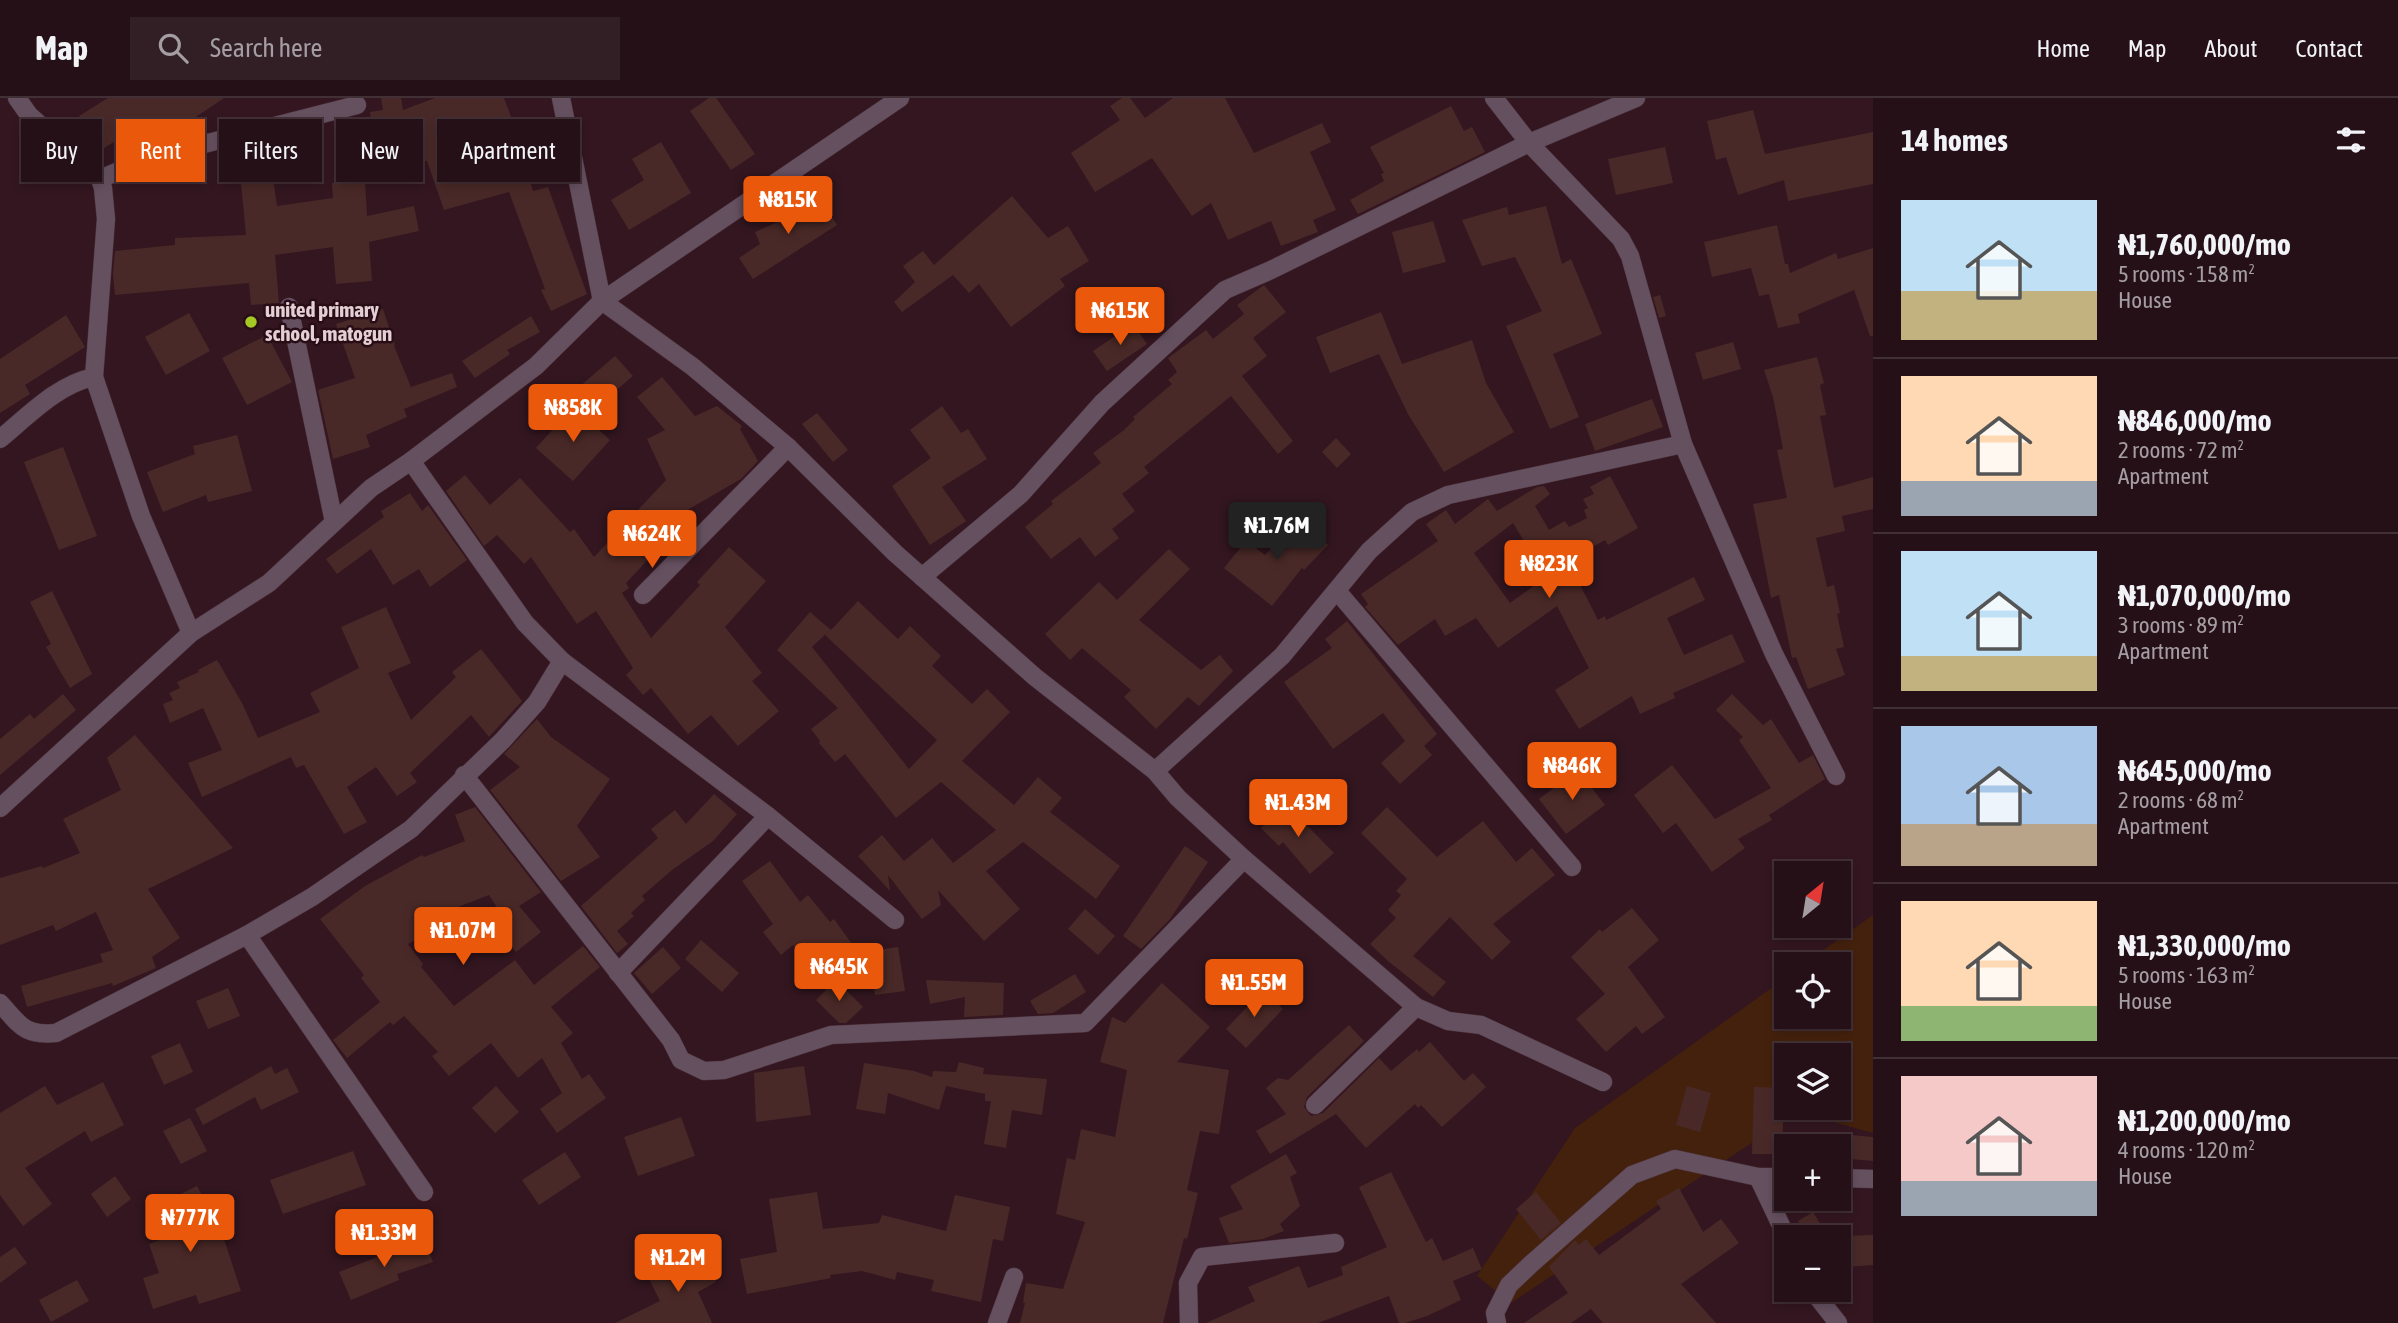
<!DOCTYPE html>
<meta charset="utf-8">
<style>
:root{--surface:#261018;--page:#321e25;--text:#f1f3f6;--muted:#a49da2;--line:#423037;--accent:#ea580c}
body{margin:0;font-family:"Asap Condensed",sans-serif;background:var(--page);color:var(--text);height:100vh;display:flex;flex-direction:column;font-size:26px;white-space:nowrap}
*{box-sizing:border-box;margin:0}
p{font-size:23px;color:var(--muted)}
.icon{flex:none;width:38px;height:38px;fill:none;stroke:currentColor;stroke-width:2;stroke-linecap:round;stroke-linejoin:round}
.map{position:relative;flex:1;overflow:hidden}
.side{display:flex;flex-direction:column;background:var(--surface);width:525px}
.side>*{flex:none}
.top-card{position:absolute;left:21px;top:21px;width:665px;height:63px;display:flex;gap:14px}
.needle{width:46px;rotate:30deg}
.tools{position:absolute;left:1774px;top:763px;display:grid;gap:14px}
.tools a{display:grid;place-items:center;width:77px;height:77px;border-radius:0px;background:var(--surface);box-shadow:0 4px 10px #0003,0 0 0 2px var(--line);font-size:35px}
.price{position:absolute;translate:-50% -60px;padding:0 16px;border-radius:7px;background:var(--accent);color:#fff;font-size:23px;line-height:46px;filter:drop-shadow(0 2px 4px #0008)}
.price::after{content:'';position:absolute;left:50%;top:42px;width:21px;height:16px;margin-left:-10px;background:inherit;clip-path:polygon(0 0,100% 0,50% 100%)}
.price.on{background:#222;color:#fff}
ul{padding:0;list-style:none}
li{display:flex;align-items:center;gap:21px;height:175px;padding:0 28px}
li+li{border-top:2px solid var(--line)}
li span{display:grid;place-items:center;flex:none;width:196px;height:140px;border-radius:0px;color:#555}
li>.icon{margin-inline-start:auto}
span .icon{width:84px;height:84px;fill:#fffc;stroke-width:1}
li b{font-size:30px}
h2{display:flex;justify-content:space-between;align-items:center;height:84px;padding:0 28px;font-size:30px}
.chip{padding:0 24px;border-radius:0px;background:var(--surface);box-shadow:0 4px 10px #0003,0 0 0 2px var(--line);font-size:24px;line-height:63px}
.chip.on{background:var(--accent);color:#fff}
header{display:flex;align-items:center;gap:42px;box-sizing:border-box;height:98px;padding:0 35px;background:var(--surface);border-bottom:2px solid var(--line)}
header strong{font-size:33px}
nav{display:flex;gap:38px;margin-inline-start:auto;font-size:24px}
.search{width:490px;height:63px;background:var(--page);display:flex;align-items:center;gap:18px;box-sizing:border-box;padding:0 24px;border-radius:0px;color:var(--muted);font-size:26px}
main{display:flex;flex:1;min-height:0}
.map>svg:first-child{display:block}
</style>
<header>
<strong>Map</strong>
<div class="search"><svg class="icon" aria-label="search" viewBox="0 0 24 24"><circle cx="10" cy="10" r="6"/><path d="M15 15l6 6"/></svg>Search here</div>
<nav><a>Home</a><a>Map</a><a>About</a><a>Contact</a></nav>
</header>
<main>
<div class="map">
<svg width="1873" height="1225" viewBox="0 0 1873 1225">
<rect width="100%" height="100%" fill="#331620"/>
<!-- green -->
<path fill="#44210d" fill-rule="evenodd" d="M1873,817v218l-75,-21 -287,191 -34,-27 98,-148 212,-151v40h52v-53h-35zM1787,957h52v53h-52z"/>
<!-- building -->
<g fill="#492927" fill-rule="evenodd">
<polygon points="108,0 224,0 156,46 141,27 101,52 79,18"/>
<polygon points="381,0 401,0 403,12 435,0 504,0 517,35 533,93 548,89 587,196 551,213 541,192 545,191 509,94 444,112 427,63 359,72 356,43 346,44 343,25 371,22 370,14 383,12"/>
<polygon points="709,0 716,0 755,56 731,72 690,13"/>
<polygon points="1122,0 1130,0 1145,20 1173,0 1225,0 1254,55 1322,25 1331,44 1310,54 1336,112 1313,122 1318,134 1281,148 1271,123 1228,142 1211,105 1192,118 1152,60 1095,94 1071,55 1120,22 1110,8"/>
<polygon points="1451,8 1464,33 1472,29 1485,54 1358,116 1350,102 1384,83 1381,76 1384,75 1370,49"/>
<polygon points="1753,12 1765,56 1873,34 1873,86 1788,103 1784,82 1738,97 1726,59 1716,62 1707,23"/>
<polygon points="661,44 691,95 629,132 611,102 644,82 632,61"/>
<polygon points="1665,49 1673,85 1616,97 1608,61"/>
<polygon points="270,59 277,108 333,100 332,85 365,84 367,118 414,108 419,133 369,144 372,183 336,186 333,149 275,157 279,205 251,207 249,185 115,197 113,176 115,153 175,147 175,140 246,137 239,65 242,65 242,62"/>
<polygon points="818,97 837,127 753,181 739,160 760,146 755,134 780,123 779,120"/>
<polygon points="1012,98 1048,140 1068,128 1089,163 1060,181 1065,188 1011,229 979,186 969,195 953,177 902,214 894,204 915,184 903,168 923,153 934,167"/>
<polygon points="1546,108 1562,166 1571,161 1602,236 1553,256 1579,319 1550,331 1506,228 1542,213 1515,159 1482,168 1462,122 1507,109 1509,117"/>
<polygon points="1433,123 1446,164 1403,175 1392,134"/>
<polygon points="1777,127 1785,166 1788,166 1790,175 1836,155 1838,161 1873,150 1873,238 1870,238 1854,192 1798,216 1800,225 1778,230 1769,196 1759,198 1751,170 1712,179 1704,144"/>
<polygon points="1264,187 1286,214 1253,240 1267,258 1242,278 1293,343 1278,356 1231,298 1144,369 1149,375 1122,396 1135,413 1112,431 1119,440 1095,459 1080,439 1051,461 1025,429 1053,406 1051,403 1101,365 1093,355 1124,332 1135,321 1133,319 1172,286 1168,282 1177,274 1168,260 1206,232 1213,241 1244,216 1237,207"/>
<polygon points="1660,197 1666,218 1659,220 1653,199"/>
<polygon points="383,211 395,247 394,248 411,289 452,275 457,289 404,311 407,319 366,337 370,349 333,361 318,292 355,280 336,226"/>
<polygon points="1381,214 1402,266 1472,242 1486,285 1514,334 1444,374 1408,316 1379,256 1330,275 1316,239"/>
<polygon points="189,215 210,253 166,277 145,239"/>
<polygon points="66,217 85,249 25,287 30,296 0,315 0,261"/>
<polygon points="531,218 540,234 507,252 510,256 475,280 462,263"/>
<polygon points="1133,226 1147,246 1107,273 1093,253"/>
<polygon points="267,237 292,284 247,307 222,260"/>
<polygon points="1733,244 1741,271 1703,282 1695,255"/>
<polygon points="615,258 633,278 588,316 571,296"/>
<polygon points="1817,259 1824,285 1820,287 1826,317 1820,318 1834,390 1873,379 1873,411 1842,418 1845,433 1816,440 1827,489 1834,487 1840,515 1837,516 1844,549 1836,551 1845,577 1808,591 1796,559 1792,560 1779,497 1771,500 1753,406 1787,400 1777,352 1783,351 1773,299 1764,272"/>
<polygon points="662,279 695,318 717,308 742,328 740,331 758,363 741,381 663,426 673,435 626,485 629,490 622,495 651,540 700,487 697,484 729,449 766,483 725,529 762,575 752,583 779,613 738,648 711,617 688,636 651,590 643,597 626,577 633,570 596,513 577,526 531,459 524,466 497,437 484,448 446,393 465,377 490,407 520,380 570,434 574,431 594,459 666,382 647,341 665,332 637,299"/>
<polygon points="1652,301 1663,329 1595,353 1585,326"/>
<polygon points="942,308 961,335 968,331 987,361 942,389 966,423 930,447 892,388 931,360 910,332"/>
<polygon points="573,309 610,342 573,383 536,350"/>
<polygon points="817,315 848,352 833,364 802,326"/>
<polygon points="237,337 252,393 208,404 206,397 163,414 147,374 195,356 193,348"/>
<polygon points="1336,340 1351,356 1337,370 1322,354"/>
<polygon points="63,349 97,438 59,452 24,364"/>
<path d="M1610,378l28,52 -30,17 -3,-5 -37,21 30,59 7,-4 1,4 88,-43 11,23 -38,18 17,37 48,-21 13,28 -72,31 2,5 -35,16 -8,-18 -53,33 -24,-39 34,-22 -32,-62 -59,42 -22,-30 -31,18 -10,-17 -37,26 -33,-38 3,-3 -7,-10 77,-53 -12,-17 20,-14 9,14 33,-25 9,12 40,-24 7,-1 6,8 -15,12 14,24 16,-9 4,6 18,-9 -3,-8 4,-2 -5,-9 11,-5 -4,-7zM1513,425l33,54 -36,26 -36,-50z"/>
<polygon points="410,395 422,413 428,407 467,462 430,489 419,471 393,487 371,451 337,476 326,461 384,419 381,413"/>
<polygon points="1300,420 1328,447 1304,472 1302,470 1272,508 1224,470 1246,443 1265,457"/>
<polygon points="1169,451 1190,471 1139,522 1201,572 1220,557 1233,573 1199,608 1188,599 1156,631 1124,599 1131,592 1082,550 1070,562 1045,536 1099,484 1117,502"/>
<polygon points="52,493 92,576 70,590 46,549 51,546 30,504"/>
<path d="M858,503l40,38 12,-13 31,30 -9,10 40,38 15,-15 23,23 -48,49 52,44 24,-28 24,21 -12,14 70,54 -24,33 -73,-57 -37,29 34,38 -36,32 -46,-51 3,15 -19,14 -34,-44 2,16 -32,-35 24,-21 22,26 28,-23 21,25 43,-33 -55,-48 -45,36 -51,-64 -10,8 -16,-19 1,-2 -9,-12 27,-21 -61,-58 33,-38 21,18zM830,532l-5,5 112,105 -28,29 -97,-122z"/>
<polygon points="386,509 411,565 388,575 411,622 456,579 452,574 481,551 522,603 489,639 471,617 410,675 417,684 397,698 376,669 347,689 367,724 344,736 304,667 296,670 291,659 202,699 188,665 222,652 203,610 170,625 163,606 173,602 169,595 180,590 177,584 199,574 198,572 217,562 242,605 258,640 320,614 310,595 359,570 341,529"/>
<polygon points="1347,523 1437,636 1424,648 1432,657 1400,686 1381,665 1405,643 1383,615 1333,651 1284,584 1332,550 1325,541"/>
<polygon points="63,596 76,612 0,677 0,641 30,616 34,621"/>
<polygon points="1732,596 1763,627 1771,621 1799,665 1813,657 1825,681 1769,717 1772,722 1738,741 1745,750 1712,774 1676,725 1663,735 1634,697 1672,667 1715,721 1771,690 1739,642 1743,639 1716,612"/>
<polygon points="537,621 551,639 610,681 577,728 600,759 561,783 490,692 520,669 504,656"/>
<polygon points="135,637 233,750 148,791 180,840 152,859 156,870 113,888 112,885 27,909 21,888 103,864 100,856 113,852 96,814 56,833 53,827 0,847 0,780 42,768 43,770 80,755 63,721 121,692 107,660"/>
<polygon points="1578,672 1605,707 1566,736 1539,701"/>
<polygon points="714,696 737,716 713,743 672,772 642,798 645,802 631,815 634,818 617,833 628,846 617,855 581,808 658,740 651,731 675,712 686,726"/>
<polygon points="1286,706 1334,755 1310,776 1283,744 1279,748 1261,730"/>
<polygon points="475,709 541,794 519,808 541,834 516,854 499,834 508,827 489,797 432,819 438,830 408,846 423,866 421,869 454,908 515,862 534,887 583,848 600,869 551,909 573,935 561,945 582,981 589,976 606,1000 557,1035 540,1011 562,995 542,960 518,980 491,945 449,978 432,958 438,954 404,918 393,927 390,924 347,960 333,942 380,904 361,880 364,877 320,821 365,788 422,757 424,759 465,743 455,717"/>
<polygon points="1387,709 1437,759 1483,723 1516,764 1532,750 1555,777 1493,826 1511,844 1492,862 1450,819 1413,858 1446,884 1433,899 1388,863 1370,846 1396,820 1388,812 1401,797 1396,793 1407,781 1361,735"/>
<polygon points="1185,748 1208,764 1170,821 1141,851 1123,838"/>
<polygon points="770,763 800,804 808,797 830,824 834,821 852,846 812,875 793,847 781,857 763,834 773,826 742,783"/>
<polygon points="1632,810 1659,842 1628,869 1665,919 1642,936 1636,928 1606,954 1576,921 1605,896 1571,859 1600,831 1602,834"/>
<polygon points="1085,811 1115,838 1098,857 1068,831"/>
<polygon points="701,842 739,875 722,894 685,861"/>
<polygon points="663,849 681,870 652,896 634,875"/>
<polygon points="898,849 905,893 875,897 869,853"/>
<polygon points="1075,876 1086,894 1053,915 1038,916 1030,903"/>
<polygon points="836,882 863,909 846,925 839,925 816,902"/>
<polygon points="926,882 1004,885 1003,917 964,919 965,899 930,906"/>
<polygon points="1162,885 1210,929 1177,964 1229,972 1219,1036 1200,1033 1187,1092 1198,1095 1187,1141 1184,1140 1163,1225 1020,1225 1025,1205 1023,1205 1026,1185 1063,1191 1085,1124 1056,1116 1067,1060 1075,1062 1081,1031 1115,1039 1127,972 1100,964 1112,919 1125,925"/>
<polygon points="228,890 240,918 208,931 196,903"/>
<polygon points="1263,892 1283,911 1246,950 1226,931"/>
<polygon points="1349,927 1364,943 1307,999 1304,1009 1311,1018 1323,1015 1379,960 1391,973 1417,951 1419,954 1430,944 1464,983 1473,975 1486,989 1442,1029 1421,1007 1418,1010 1415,1006 1366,1050 1336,1016 1270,1056 1256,1033 1286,1016 1266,990 1278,980 1288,982"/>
<polygon points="180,945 193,974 164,987 151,958"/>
<polygon points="959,964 984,970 983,976 1047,981 1042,1017 1012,1012 1006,1050 984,1046 991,1003 985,1003 985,996 946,988 939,1012 888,995 885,1016 856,1011 864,965 914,973 932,979 933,973 956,974"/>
<polygon points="271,968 275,976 287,970 299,994 261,1012 255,999 203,1027 195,1011"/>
<polygon points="804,968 811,1017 756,1024 754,975"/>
<polygon points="103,984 124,1027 91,1044 85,1033 25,1070 52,1106 23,1128 0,1097 0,1015 45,988 57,1007"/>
<polygon points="496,988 519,1014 495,1035 472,1010"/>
<polygon points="1687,988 1711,995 1700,1034 1676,1027"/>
<polygon points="1754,989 1787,990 1787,1024 1783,1024 1782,1056 1752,1056"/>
<polygon points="681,1019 695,1058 638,1078 624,1039"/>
<polygon points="190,1020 207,1053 181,1066 163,1033"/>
<polygon points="1839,1036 1873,1039 1873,1063 1839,1060"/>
<polygon points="353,1053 366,1087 283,1116 270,1082"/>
<polygon points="565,1054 581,1079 539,1107 522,1082"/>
<polygon points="1286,1056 1297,1075 1290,1079 1300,1108 1280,1126 1284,1133 1263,1141 1229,1145 1219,1120 1243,1111 1230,1088"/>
<polygon points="1391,1074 1426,1144 1432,1140 1443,1163 1473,1150 1482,1171 1453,1183 1461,1202 1427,1218 1405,1225 1399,1225 1389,1198 1318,1225 1206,1225 1255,1203 1248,1189 1299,1168 1308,1190 1343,1177 1341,1169 1387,1149 1359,1089"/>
<polygon points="115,1078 131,1101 107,1119 91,1096"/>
<polygon points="197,1088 212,1116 219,1113 226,1134 222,1135 241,1193 199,1206 196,1197 153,1211 143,1180 159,1175 149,1146 168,1139 153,1110"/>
<polygon points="1679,1090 1703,1134 1721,1121 1739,1145 1681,1186 1716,1225 1603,1225 1591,1211 1571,1225 1524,1225 1568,1195 1549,1169 1575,1142 1579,1147 1586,1141 1599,1157 1661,1111 1656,1103"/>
<polygon points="817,1094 823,1131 879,1125 882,1117 946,1133 955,1097 1010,1109 1003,1143 993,1141 981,1204 931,1193 934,1182 897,1174 895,1182 862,1173 830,1177 831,1180 747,1196 740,1161 777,1154 769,1101"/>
<polygon points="1536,1094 1561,1125 1541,1142 1516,1111"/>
<polygon points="1813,1114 1828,1139 1807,1139 1798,1123"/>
<polygon points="1873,1137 1873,1167 1847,1169 1844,1138"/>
<polygon points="424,1141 433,1164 397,1176 399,1182 351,1202 339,1174"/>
<polygon points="15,1149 27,1165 0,1185 0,1159"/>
<polygon points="701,1154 716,1184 698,1194 712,1225 615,1225 660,1203 648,1179"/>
<polygon points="77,1182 89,1203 51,1224 39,1202"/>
</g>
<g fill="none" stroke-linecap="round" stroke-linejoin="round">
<defs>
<g id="minor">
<polyline points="17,0 29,17 100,81 103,90 106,121 94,279 141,418 191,535"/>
<polyline points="561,0 602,203 693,269 788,349 895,455 1035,579 1155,673 1178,700 1244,761 1416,909 1448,923 1481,927 1603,984"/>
<polyline points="1494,0 1529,45 1621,141 1630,158 1683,346 1774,556 1836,678"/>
<polyline points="100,81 149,60 357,7"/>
<polyline points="289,209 334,424"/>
<path d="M0,341c28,-23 58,-55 94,-62"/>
<polyline points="411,363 525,525 562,563 768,718 895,822"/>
<polyline points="922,479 1021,396 1102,305 1225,192 1271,172 1529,45 1636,0"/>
<polyline points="1337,493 1572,769"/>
<polyline points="643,497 788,349"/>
<polyline points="1155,673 1282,558 1369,453 1412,414 1448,397 1683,346"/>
<polyline points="464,677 671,942 681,962 704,973 724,972 831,937 1085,925 1244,761"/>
<polyline points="0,710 191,535 269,485 371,390 411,363 536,268 602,203 900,0"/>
<polyline points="247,837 424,1094"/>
<polyline points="618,875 768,718"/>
<path d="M0,905c20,22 24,33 56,30l191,-98 65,-38 99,-68 92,-89 34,-38 25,-41"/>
<polyline points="1315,1007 1416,909"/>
<polyline points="1758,1079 1787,1140"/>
<polyline points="1839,1080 1873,1081"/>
<polyline points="1812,1192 1838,1225"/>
<polyline points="997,1225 1014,1179"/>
<polyline points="1189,1225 1188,1185 1202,1159 1335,1145"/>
<polyline points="1497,1225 1495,1215 1509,1187 1530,1167 1632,1077 1675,1061 1758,1079 1787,1079"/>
</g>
</defs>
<!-- minor casing -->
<use href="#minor" stroke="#4f343d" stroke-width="19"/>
<!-- minor -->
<use href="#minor" stroke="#655060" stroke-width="18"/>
</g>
<!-- markers -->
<circle fill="#a4c824" stroke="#280d17" stroke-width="2.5" cx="251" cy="224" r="7"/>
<g text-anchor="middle" stroke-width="5" stroke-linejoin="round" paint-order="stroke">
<!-- poi labels -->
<g font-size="21" font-weight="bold" fill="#e3cfd4" stroke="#280d17" text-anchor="start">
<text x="265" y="219">united primary<tspan x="265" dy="24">school, matogun</tspan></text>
</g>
</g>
</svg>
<div class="tools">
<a><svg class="needle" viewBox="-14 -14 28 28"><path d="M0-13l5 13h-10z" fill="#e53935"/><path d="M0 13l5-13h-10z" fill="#a49da2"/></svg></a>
<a><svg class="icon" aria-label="locate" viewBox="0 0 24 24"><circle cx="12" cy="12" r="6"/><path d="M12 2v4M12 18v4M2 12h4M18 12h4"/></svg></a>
<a><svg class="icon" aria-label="layers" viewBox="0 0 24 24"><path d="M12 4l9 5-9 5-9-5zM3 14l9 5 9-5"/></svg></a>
<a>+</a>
<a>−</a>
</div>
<b class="price" style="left:788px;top:138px">₦815K</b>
<b class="price" style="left:1120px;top:249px">₦615K</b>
<b class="price" style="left:573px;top:346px">₦858K</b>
<b class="price on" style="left:1277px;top:464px">₦1.76M</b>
<b class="price" style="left:652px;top:472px">₦624K</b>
<b class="price" style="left:1549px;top:502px">₦823K</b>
<b class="price" style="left:1572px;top:704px">₦846K</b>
<b class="price" style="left:1298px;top:741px">₦1.43M</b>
<b class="price" style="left:463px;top:869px">₦1.07M</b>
<b class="price" style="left:839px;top:905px">₦645K</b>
<b class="price" style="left:1254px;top:921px">₦1.55M</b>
<b class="price" style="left:190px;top:1156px">₦777K</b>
<b class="price" style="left:384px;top:1171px">₦1.33M</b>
<b class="price" style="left:678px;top:1196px">₦1.2M</b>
<div class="top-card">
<a class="chip">Buy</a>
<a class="chip on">Rent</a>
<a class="chip">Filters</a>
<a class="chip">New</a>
<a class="chip">Apartment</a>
</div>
</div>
<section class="side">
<h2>14 homes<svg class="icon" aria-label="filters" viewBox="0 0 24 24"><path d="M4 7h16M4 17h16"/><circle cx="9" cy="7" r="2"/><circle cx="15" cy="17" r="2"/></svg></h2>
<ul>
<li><span style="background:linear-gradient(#bfe0f5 65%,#c2b280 0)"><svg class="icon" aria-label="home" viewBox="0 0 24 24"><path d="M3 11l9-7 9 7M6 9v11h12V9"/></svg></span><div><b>₦1,760,000/mo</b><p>5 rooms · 158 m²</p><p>House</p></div></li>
<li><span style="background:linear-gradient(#ffd9b3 75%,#9aa5b1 0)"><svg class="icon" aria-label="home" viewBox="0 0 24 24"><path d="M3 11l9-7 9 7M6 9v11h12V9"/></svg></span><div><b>₦846,000/mo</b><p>2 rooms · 72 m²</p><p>Apartment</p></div></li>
<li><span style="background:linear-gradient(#bfe0f5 75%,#c2b280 0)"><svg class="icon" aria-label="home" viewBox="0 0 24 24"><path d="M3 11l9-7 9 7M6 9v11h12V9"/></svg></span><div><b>₦1,070,000/mo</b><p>3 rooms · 89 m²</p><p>Apartment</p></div></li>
<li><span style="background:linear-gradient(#a9c7e8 70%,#b9a48a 0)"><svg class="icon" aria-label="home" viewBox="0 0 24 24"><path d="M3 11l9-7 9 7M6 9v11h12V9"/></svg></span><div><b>₦645,000/mo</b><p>2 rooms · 68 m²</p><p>Apartment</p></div></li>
<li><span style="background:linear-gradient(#ffd9b3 75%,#8fb573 0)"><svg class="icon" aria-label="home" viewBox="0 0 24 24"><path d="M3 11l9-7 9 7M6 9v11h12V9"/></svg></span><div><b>₦1,330,000/mo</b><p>5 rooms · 163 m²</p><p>House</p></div></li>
<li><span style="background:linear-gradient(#f6c9c9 75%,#9aa5b1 0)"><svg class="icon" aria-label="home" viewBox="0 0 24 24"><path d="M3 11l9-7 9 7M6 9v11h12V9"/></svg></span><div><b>₦1,200,000/mo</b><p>4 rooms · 120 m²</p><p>House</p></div></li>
</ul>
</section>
</main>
